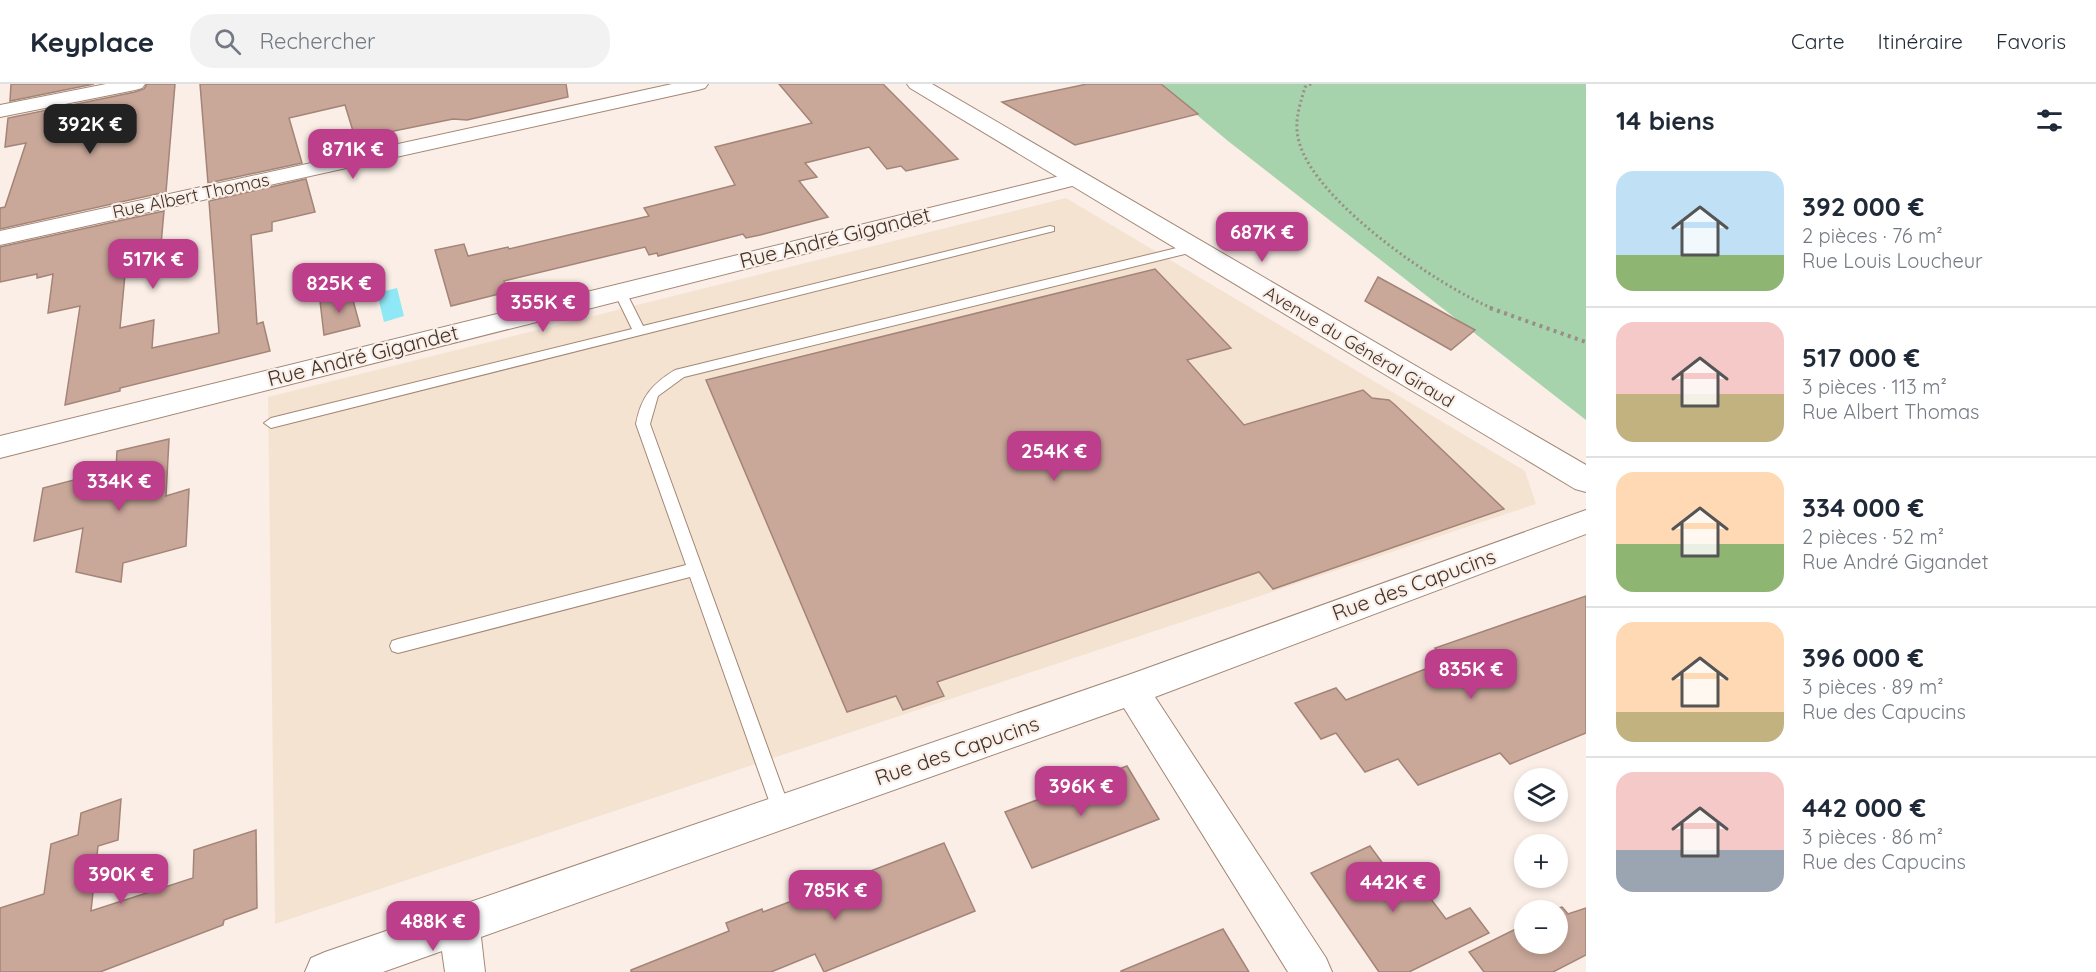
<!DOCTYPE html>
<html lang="fr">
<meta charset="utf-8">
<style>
:root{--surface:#fff;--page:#f2f2f3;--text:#1f2937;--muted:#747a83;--line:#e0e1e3;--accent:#bd3e8a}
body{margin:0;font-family:Quicksand,sans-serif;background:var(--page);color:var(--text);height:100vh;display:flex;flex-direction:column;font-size:22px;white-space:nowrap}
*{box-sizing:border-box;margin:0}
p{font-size:20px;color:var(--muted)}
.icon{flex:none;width:33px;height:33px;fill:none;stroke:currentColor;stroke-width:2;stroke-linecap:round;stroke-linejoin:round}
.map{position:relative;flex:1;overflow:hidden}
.drawer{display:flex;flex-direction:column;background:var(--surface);width:510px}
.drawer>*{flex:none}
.fabs{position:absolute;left:1514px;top:684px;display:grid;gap:12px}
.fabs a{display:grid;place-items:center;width:54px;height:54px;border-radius:50%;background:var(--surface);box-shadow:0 3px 9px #0003;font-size:30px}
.price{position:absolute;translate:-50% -51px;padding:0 14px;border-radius:12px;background:var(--accent);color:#fff;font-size:20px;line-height:39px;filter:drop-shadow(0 2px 3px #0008)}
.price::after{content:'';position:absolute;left:50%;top:36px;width:18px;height:14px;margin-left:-9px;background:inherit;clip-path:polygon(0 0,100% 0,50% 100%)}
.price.selected{background:#222;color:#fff}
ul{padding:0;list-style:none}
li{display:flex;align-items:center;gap:18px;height:150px;padding:0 30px}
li+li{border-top:2px solid var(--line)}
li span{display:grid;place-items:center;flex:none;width:168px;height:120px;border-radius:18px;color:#555}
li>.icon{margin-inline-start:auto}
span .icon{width:72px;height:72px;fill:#fffc;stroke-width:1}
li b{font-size:26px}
h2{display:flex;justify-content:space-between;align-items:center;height:72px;padding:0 30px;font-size:26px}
header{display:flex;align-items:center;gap:36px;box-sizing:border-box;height:84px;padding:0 30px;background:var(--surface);border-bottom:2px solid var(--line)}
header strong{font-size:28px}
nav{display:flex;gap:33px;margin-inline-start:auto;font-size:21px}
.search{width:420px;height:54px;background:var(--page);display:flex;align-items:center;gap:15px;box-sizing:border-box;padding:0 21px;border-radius:24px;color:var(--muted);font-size:22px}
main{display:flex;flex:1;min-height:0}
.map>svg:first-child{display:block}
</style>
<header>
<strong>Keyplace</strong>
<div class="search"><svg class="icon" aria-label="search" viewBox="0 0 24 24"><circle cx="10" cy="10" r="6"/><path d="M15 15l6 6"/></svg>Rechercher</div>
<nav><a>Carte</a><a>Itinéraire</a><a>Favoris</a></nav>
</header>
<main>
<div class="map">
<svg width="1586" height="888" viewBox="0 0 1586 888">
<rect width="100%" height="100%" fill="#faeee6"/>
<!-- industrial -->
<polygon fill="#f5e3d2" points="1066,114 1525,387 1536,420 275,840 268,313"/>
<!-- green -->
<polygon fill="#a6d3ac" points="1160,0 1586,0 1586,336 1228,57"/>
<!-- water -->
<polygon fill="#8fe8f5" points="397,204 404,232 384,238 377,209"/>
<!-- building -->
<g fill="#c9a89a" stroke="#a48477" stroke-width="1.5">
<polygon points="11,0 94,0 10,17"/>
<polygon points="147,0 175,0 166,108 0,145 0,124 5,123 26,59 5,63 8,34 135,8 144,5"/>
<polygon points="200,0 566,0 568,13 467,36 453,35 384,49 386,53 357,60 345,21 289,34 302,79 208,99"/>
<polygon points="779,0 883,0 958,75 906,87 901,82 887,85 869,63 805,79 817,93 799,97 828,133 760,151 746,154 743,150 658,172 657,169 649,171 645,163 504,197 507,208 451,222 435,166 464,160 468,172 508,163 509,165 649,132 644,124 735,101 715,63 812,39"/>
<polygon points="1087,0 1161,0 1198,30 1075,61 1002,18"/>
<polygon points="306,95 315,128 272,138 272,147 251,151 257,240 263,238 270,267 120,304 120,307 65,321 80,222 48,229 53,190 37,194 37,190 0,198 0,163 164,127 161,161 127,169 120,244 154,236 152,264 219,249 209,117"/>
<polygon points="1155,185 1231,264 1187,276 1244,341 1363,306 1372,314 1389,316 1394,320 1504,425 1273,505 1259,488 937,598 944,612 903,626 896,612 847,628 706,296"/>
<polygon points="1378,193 1475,246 1451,266 1365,217"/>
<polygon points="351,209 360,242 324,251 320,217"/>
<polygon points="169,355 166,412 189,405 186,462 123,479 121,498 76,488 83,444 34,457 43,404 116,385 117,367"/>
<polygon points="1586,512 1586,649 1510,680 1500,669 1418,701 1398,675 1365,688 1336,649 1321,655 1295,619 1336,604 1346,616 1446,577 1435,564"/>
<polygon points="1127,682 1159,735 1032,784 1005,728"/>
<polygon points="121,715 118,756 98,762 91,827 193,794 194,766 256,746 257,824 224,836 223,841 100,888 0,888 0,824 44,810 51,760 78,751 81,729"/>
<polygon points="944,759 975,827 824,888 815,870 771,888 631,888 631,886 729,847 726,839 762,825 763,828"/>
<polygon points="1370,762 1389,788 1405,781 1446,835 1470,824 1489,849 1409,888 1379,888 1311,789"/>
<polygon points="1562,823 1568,830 1586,824 1586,871 1553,888 1484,888 1469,868 1524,841 1524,860 1557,860 1557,826 1553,826"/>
<polygon points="1223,845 1249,888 1121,888 1121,887"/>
</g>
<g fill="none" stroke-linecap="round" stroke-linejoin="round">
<defs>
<g id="service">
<polygon points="1050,142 1054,143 1054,147 271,344 264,339 271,334 632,245 614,208 620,204 626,208 643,242"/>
<path d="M1193,160l6,4 -2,3 -513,126 -26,19 -8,28 141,388 -2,7 -7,2 -7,-2 -2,-7 -83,-235 -292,76 -6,-2 -2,-5 2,-5 6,-2 288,-74 -50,-141c5,-27 16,-40 39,-54z"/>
</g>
<g id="minor">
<polygon points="106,0 145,0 142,4 135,6 0,33 0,21"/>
<polygon points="672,0 708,0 705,4 698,6 0,161 0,147"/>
<polygon points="1076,88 1084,89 1087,94 1084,99 0,374 0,352"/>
<polygon points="1586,426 1586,450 1155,613 1326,874 1332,888 1288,888 1124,624 481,853 485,888 445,888 442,867 383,888 305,888 311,874 325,868 1131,590"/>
</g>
<polygon id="secondary" points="907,0 932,0 1586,381 1586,408 1575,405 910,4"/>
</defs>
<!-- service casing -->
<use href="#service" stroke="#a48775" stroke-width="2"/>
<!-- minor casing -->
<use href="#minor" stroke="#a48775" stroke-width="2"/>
<!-- secondary casing -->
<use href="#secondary" stroke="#a48775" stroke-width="2"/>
<!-- path-far1 -->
<path stroke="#998d85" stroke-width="3" stroke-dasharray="2 3" stroke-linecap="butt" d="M1311,0l-6,3c-6,21 -12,37 -5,58 19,59 138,141 194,164"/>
<!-- path -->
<polyline stroke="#998d85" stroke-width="4" stroke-dasharray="3 4.5" stroke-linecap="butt" points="1490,224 1586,258"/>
<!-- service -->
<use href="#service" fill="#fff" fill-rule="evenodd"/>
<!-- minor -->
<use href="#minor" fill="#fff" fill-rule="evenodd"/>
<!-- secondary -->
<use href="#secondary" fill="#fff" fill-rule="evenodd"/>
</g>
<g text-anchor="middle" stroke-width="4.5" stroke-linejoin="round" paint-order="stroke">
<!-- far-street labels -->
<g font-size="18" fill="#3e322a" stroke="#faeee6">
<text transform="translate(191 112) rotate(-12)" y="6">Rue Albert Thomas</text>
<text transform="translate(1359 263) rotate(31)" y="6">Avenue du Général Giraud</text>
</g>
<!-- street labels -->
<g font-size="21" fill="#3e322a" stroke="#faeee6">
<text transform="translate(835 154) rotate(-14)" y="7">Rue André Gigandet</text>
<text transform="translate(363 272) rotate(-14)" y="7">Rue André Gigandet</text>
<text transform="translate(1414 501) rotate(-20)" y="7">Rue des Capucins</text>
<text transform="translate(957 667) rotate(-19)" y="7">Rue des Capucins</text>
</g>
</g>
</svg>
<div class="fabs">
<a><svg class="icon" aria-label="layers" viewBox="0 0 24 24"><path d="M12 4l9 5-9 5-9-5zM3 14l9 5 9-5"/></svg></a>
<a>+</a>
<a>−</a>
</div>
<b class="price selected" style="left:90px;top:71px">392K €</b>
<b class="price" style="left:353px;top:96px">871K €</b>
<b class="price" style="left:1262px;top:179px">687K €</b>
<b class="price" style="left:153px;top:206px">517K €</b>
<b class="price" style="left:339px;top:230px">825K €</b>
<b class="price" style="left:543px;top:249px">355K €</b>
<b class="price" style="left:1054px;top:398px">254K €</b>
<b class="price" style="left:119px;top:428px">334K €</b>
<b class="price" style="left:1471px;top:616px">835K €</b>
<b class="price" style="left:1081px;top:733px">396K €</b>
<b class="price" style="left:121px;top:821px">390K €</b>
<b class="price" style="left:1393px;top:829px">442K €</b>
<b class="price" style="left:835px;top:837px">785K €</b>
<b class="price" style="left:433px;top:868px">488K €</b>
</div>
<section class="drawer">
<h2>14 biens<svg class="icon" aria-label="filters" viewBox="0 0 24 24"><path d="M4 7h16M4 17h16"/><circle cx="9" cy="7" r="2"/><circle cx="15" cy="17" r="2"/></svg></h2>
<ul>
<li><span style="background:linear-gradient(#bfe0f5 70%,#8fb573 0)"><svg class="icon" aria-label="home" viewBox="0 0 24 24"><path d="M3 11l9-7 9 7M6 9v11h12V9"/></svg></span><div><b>392 000 €</b><p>2 pièces · 76 m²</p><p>Rue Louis Loucheur</p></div></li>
<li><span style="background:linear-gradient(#f6c9c9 60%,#c2b280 0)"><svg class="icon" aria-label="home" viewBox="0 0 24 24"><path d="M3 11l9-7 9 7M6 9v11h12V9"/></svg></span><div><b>517 000 €</b><p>3 pièces · 113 m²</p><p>Rue Albert Thomas</p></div></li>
<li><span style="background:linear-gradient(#ffd9b3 60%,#8fb573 0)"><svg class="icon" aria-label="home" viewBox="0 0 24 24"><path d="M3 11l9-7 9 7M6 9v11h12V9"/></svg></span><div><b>334 000 €</b><p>2 pièces · 52 m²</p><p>Rue André Gigandet</p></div></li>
<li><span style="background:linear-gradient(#ffd9b3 75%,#c2b280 0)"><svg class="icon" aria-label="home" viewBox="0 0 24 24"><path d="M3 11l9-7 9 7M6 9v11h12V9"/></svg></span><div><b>396 000 €</b><p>3 pièces · 89 m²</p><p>Rue des Capucins</p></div></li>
<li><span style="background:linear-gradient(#f6c9c9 65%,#9aa5b1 0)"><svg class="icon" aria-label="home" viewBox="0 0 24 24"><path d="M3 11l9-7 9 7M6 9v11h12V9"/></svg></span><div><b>442 000 €</b><p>3 pièces · 86 m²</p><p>Rue des Capucins</p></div></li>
</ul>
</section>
</main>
